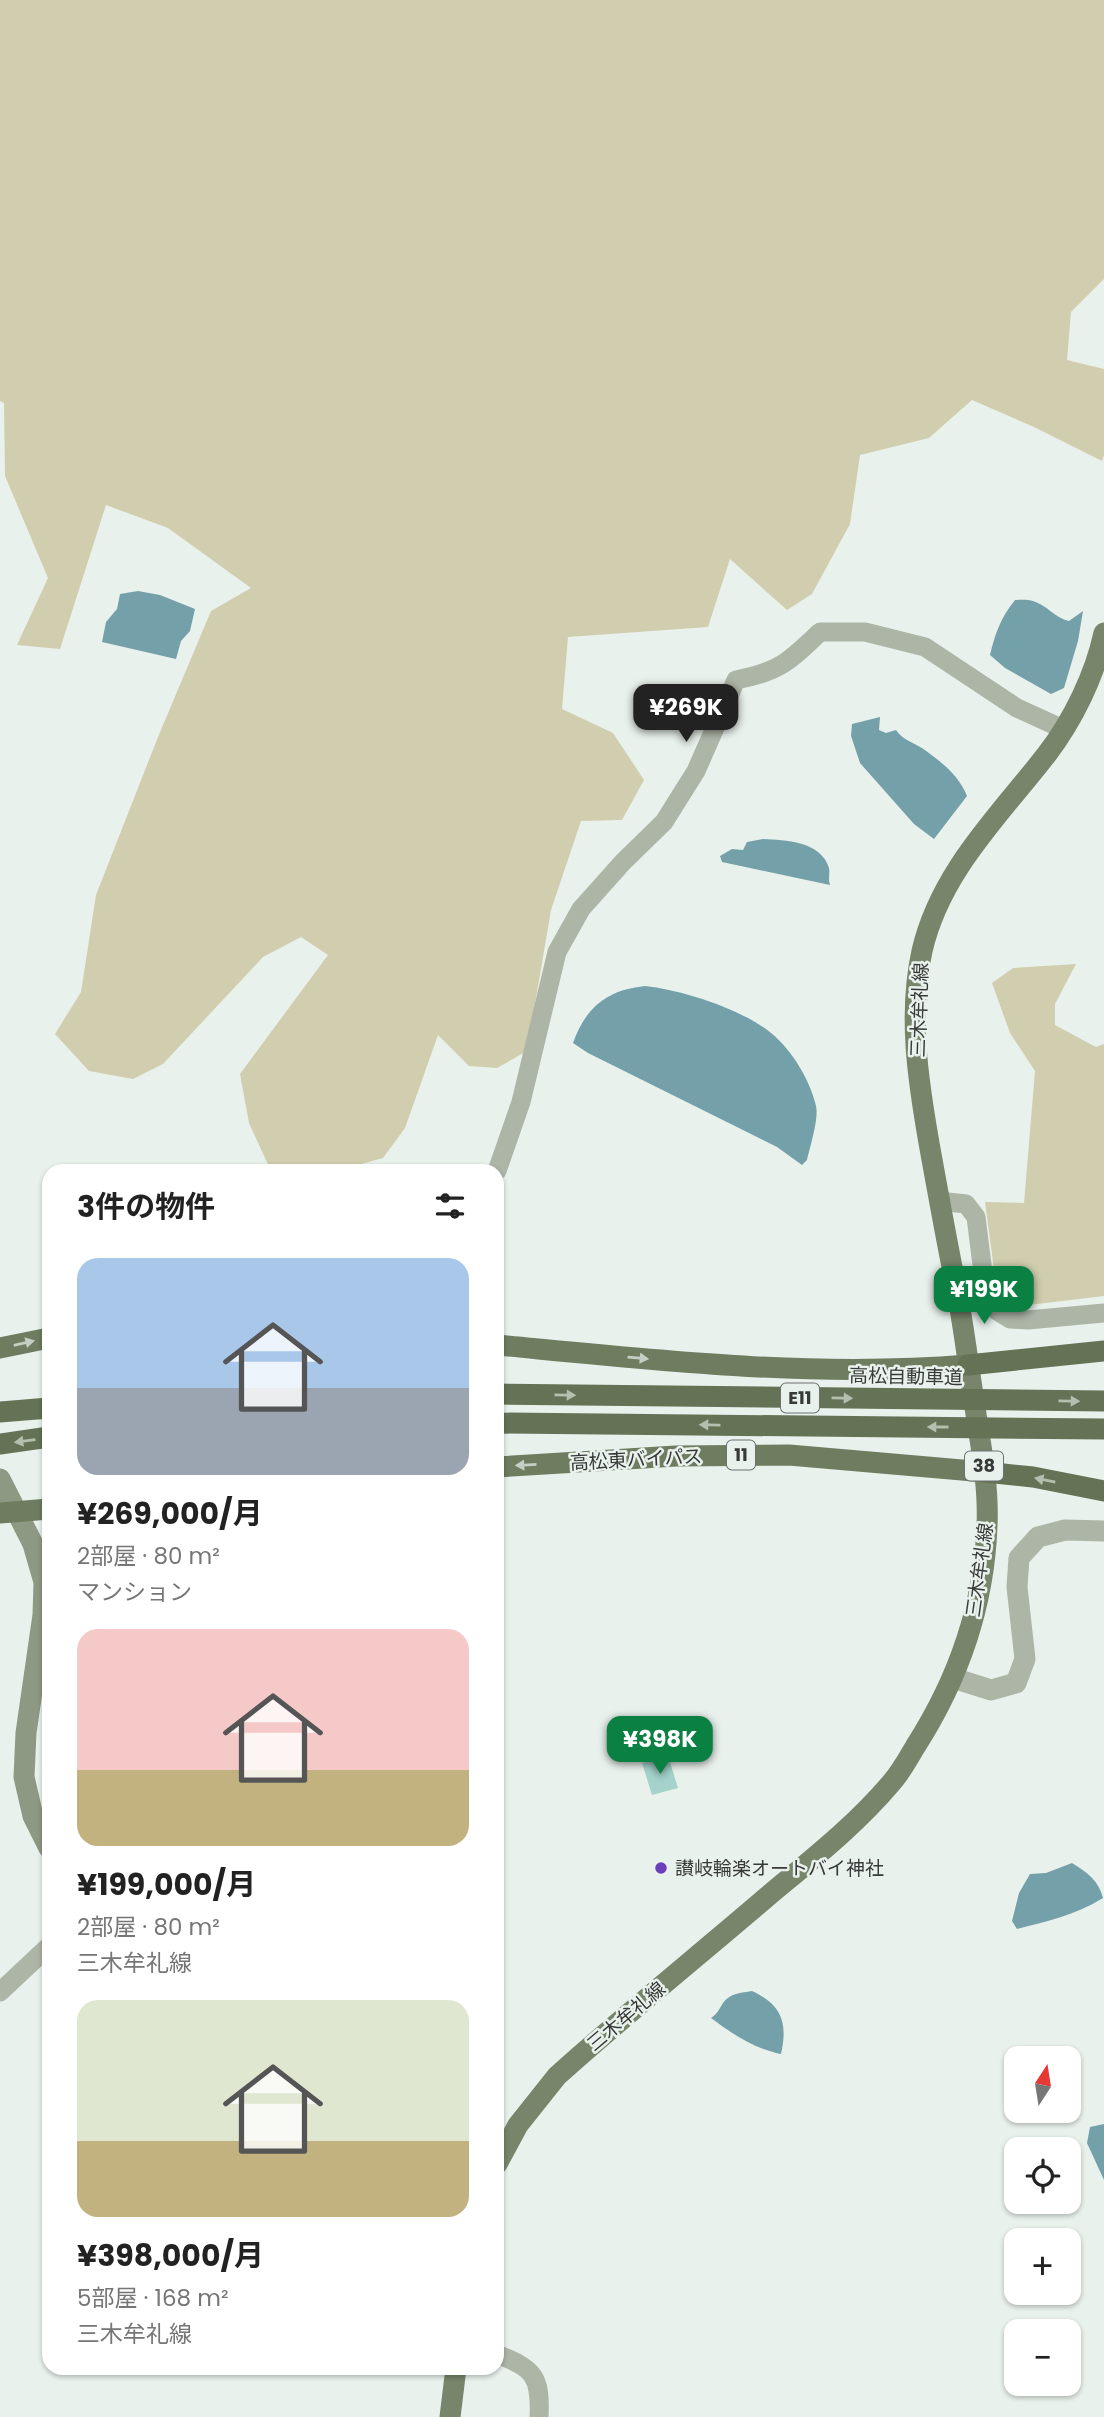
<!DOCTYPE html>
<html lang="ja">
<meta charset="utf-8">
<style>
:root{--surface:#fff;--page:#f2f2f2;--text:#222;--muted:#767676;--accent:#0b8043}
body{margin:0;font-family:Poppins,"Noto Sans JP",sans-serif;background:var(--page);color:var(--text);height:100vh;display:flex;flex-direction:column;font-size:26px;white-space:nowrap}
*{box-sizing:border-box;margin:0}
p{font-size:23px;color:var(--muted)}
.icon{flex:none;width:38px;height:38px;fill:none;stroke:currentColor;stroke-width:2;stroke-linecap:round;stroke-linejoin:round}
.map{position:relative;flex:1;overflow:hidden}
.panel{position:absolute;left:42px;top:1164px;width:462px;height:1211px;display:flex;flex-direction:column;background:var(--surface);border-radius:21px;box-shadow:0 2px 5px #0004}
.panel>*{flex:none}
.needle{width:46px;rotate:12deg}
.tools{position:absolute;left:1004px;top:2046px;display:grid;gap:14px}
.tools a{display:grid;place-items:center;width:77px;height:77px;border-radius:14px;background:var(--surface);box-shadow:0 2px 5px #0004;font-size:35px}
.price{position:absolute;translate:-50% -60px;padding:0 16px;border-radius:14px;background:var(--accent);color:#fff;font-size:23px;line-height:46px;filter:drop-shadow(0 2px 4px #0008)}
.price::after{content:'';position:absolute;left:50%;top:42px;width:21px;height:16px;margin-left:-10px;background:inherit;clip-path:polygon(0 0,100% 0,50% 100%)}
.price.active{background:#222;color:#fff}
ul{padding:0;list-style:none}
li{display:grid;align-content:center;gap:14px;height:371px;padding:0 35px}
li span{display:grid;place-items:center;height:217px;border-radius:21px;color:#555}
li>.icon{margin-inline-start:auto}
span .icon{width:126px;height:126px;fill:#fffc;stroke-width:1}
li b{font-size:30px}
h2{display:flex;justify-content:space-between;align-items:center;height:84px;padding:0 35px;font-size:30px}
.map>svg:first-child{display:block}
</style>
<div class="map">
<svg width="1104" height="2417" viewBox="0 0 1104 2417">
<rect width="100%" height="100%" fill="#e9f1ec"/>
<!-- green -->
<g fill="#d1ceaf">
<polygon points="0,0 1104,0 1104,279 1071,312 1067,360 1104,369 1104,455 1102,461 1034,427 972,400 929,438 860,455 850,524 812,594 787,610 730,559 708,627 568,637 562,709 613,733 644,780 622,820 581,821 551,910 527,1051 497,1068 469,1066 438,1035 405,1128 383,1158 336,1171 271,1171 249,1123 240,1074 328,955 301,937 263,957 163,1064 133,1079 89,1071 55,1034 81,992 96,895 158,737 211,611 251,588 168,528 106,505 60,649 17,645 48,578 5,476 4,403 0,401"/>
<polygon points="1076,964 1055,1004 1055,1025 1096,1047 1104,1044 1104,1296 1011,1307 996,1284 985,1202 1024,1203 1035,1071 1010,1033 992,983 1013,968"/>
</g>
<!-- water -->
<g fill="#74a0a9">
<polygon points="138,591 160,595 195,609 190,631 181,641 176,659 102,642 106,622 117,609 120,594"/>
<path d="M1015,600c5,0 12,-1 18,1 14,4 22,17 36,20l14,-10 -5,30 -14,47 -13,6 -46,-26 -15,-13c5,-21 11,-38 25,-55z"/>
<path d="M880,717l-1,13 7,3 10,-3c7,10 16,12 26,18 18,13 37,27 45,48l-33,43 -20,-15 -54,-61 -9,-27 1,-12z"/>
<path d="M763,839c22,1 58,2 66,29 1,5 -1,12 1,17l-108,-23 -2,-6 12,-7 11,1 4,-8z"/>
<path d="M645,986c37,4 97,23 126,47 21,17 39,47 45,73 3,12 -6,41 -9,54l-5,5 -25,-18 -189,-94 -15,-10c13,-36 34,-53 72,-57z"/>
<path d="M1072,1863c15,9 27,18 31,35 -28,17 -55,23 -86,31l-5,-8 7,-28 11,-19 16,-1z"/>
<path d="M752,1991c30,14 36,32 29,63 -28,-6 -47,-19 -70,-36 7,-5 8,-9 12,-15 7,-10 18,-10 29,-12z"/>
<polygon points="1104,2124 1104,2180 1087,2143 1090,2127"/>
</g>
<!-- building -->
<polygon fill="#a5d3cc" points="668,1756 678,1788 652,1795 642,1763"/>
<g fill="none" stroke-linecap="round" stroke-linejoin="round">
<!-- minor -->
<g stroke="#adb5a7" stroke-width="19">
<path d="M497,1171l24,-69 36,-150 24,-43 42,-47 41,-40 32,-51 40,-91c43,-8 54,-19 84,-48h45l60,15 92,61 46,21"/>
<polyline points="939,1201 966,1204 976,1217 986,1297 997,1311 1010,1319 1028,1320 1104,1313"/>
<polyline points="0,1992 49,1946"/>
<path d="M497,2354c37,15 44,22 42,63"/>
</g>
<!-- tertiary -->
<polyline stroke="#adb5a7" stroke-width="21" points="953,1678 991,1690 1016,1683 1025,1659 1017,1587 1019,1558 1038,1537 1065,1530 1104,1531"/>
<!-- secondary -->
<polyline stroke="#8e9984" stroke-width="21" points="0,1479 33,1544 44,1582 43,1615 26,1733 24,1777 33,1816 49,1848"/>
<!-- primary -->
<g stroke="#77856a" stroke-width="21">
<path d="M497,2164l21,-39 39,-49c69,-62 141,-120 211,-180 43,-36 88,-71 124,-114 9,-10 16,-23 23,-35 43,-67 69,-141 72,-221 2,-42 -7,-84 -13,-125 -6,-37 -10,-73 -17,-109 -10,-49 -19,-99 -28,-149 -11,-63 -21,-128 -7,-192 18,-79 77,-135 125,-197 26,-34 48,-79 57,-121"/>
<polyline points="450,2417 456,2368"/>
</g>
<!-- trunk -->
<g stroke="#6e7c60" stroke-width="21">
<path d="M497,1345c157,15 314,33 471,20"/>
<polyline points="0,1348 49,1338"/>
<polyline points="497,1467 676,1456 789,1455 985,1472"/>
<polyline points="0,1513 49,1509"/>
</g>
<!-- motorway -->
<g stroke="#647355" stroke-width="21">
<polyline points="968,1365 1104,1351"/>
<polyline points="0,1412 49,1408"/>
<polyline points="0,1444 49,1437"/>
<polyline points="985,1472 1033,1477 1104,1491"/>
</g>
<!-- motorway-bridge -->
<g stroke="#647355" stroke-width="21">
<polyline points="497,1394 1104,1401"/>
<polyline points="497,1423 1104,1429"/>
</g>
</g>
<!-- one-way arrows -->
<defs><path id="oneway-solid" d="M-6-.8H1V-3.2L6.5 0L1 3.2V.8H-6Z" transform="scale(1.75)"/></defs>
<g fill="#c4cec2">
<use href="#oneway-solid" transform="translate(24 1343) rotate(-13)"/>
<use href="#oneway-solid" transform="translate(638 1358) rotate(5)"/>
<use href="#oneway-solid" transform="translate(526 1465) rotate(177)"/>
</g>
<g fill="#b4bfb0">
<use href="#oneway-solid" transform="translate(565 1395) rotate(1)"/>
<use href="#oneway-solid" transform="translate(842 1398) rotate(1)"/>
<use href="#oneway-solid" transform="translate(1069 1401) rotate(1)"/>
<use href="#oneway-solid" transform="translate(710 1425) rotate(-179)"/>
<use href="#oneway-solid" transform="translate(938 1427) rotate(-180)"/>
<use href="#oneway-solid" transform="translate(25 1441) rotate(173)"/>
<use href="#oneway-solid" transform="translate(1045 1480) rotate(-169)"/>
</g>
<!-- markers -->
<circle fill="#6b3fb7" stroke="#e9f1ec" stroke-width="2.5" cx="661" cy="1868" r="7"/>
<g text-anchor="middle" stroke-width="5" stroke-linejoin="round" paint-order="stroke">
<!-- shield labels -->
<g fill="#e9f1ec" stroke="#6d716f" stroke-width="2">
<rect x="781" y="1383.5" width="38" height="29" rx="5"/>
<rect x="727" y="1440.5" width="28" height="29" rx="5"/>
<rect x="965" y="1451.5" width="38" height="29" rx="5"/>
</g>
<g font-size="18" font-weight="bold" fill="#383a39">
<text x="800" y="1404">E11</text>
<text x="741" y="1461">11</text>
<text x="984" y="1472">38</text>
</g>
<!-- street labels -->
<g font-size="19" fill="#383a39" stroke="#e9f1ec">
<text transform="translate(919 1010) rotate(-88)" y="7">三木牟礼線</text>
<text transform="translate(906 1376) rotate(1)" y="7">高松自動車道</text>
<text transform="translate(636 1459) rotate(-3)" y="7">高松東バイパス</text>
<text transform="translate(979 1570) rotate(-82)" y="7">三木牟礼線</text>
<text transform="translate(626 2016) rotate(-40)" y="7">三木牟礼線</text>
</g>
<!-- poi labels -->
<g font-size="19" fill="#383a39" stroke="#e9f1ec" text-anchor="start">
<text x="675" y="1875">讃岐輪楽オートバイ神社</text>
</g>
</g>
</svg>
<div class="tools">
<a><svg class="needle" viewBox="-14 -14 28 28"><path d="M0-13l5 13h-10z" fill="#e53935"/><path d="M0 13l5-13h-10z" fill="#767676"/></svg></a>
<a><svg class="icon" aria-label="locate" viewBox="0 0 24 24"><circle cx="12" cy="12" r="6"/><path d="M12 2v4M12 18v4M2 12h4M18 12h4"/></svg></a>
<a>+</a>
<a>−</a>
</div>
<b class="price active" style="left:686px;top:744px">¥269K</b>
<b class="price" style="left:984px;top:1326px">¥199K</b>
<b class="price" style="left:660px;top:1776px">¥398K</b>
<section class="panel">
<h2>3件の物件<svg class="icon" aria-label="filters" viewBox="0 0 24 24"><path d="M4 7h16M4 17h16"/><circle cx="9" cy="7" r="2"/><circle cx="15" cy="17" r="2"/></svg></h2>
<ul>
<li><span style="background:linear-gradient(#a9c7e8 60%,#9aa5b1 0)"><svg class="icon" aria-label="home" viewBox="0 0 24 24"><path d="M3 11l9-7 9 7M6 9v11h12V9"/></svg></span><div><b>¥269,000/月</b><p>2部屋 · 80 m²</p><p>マンション</p></div></li>
<li><span style="background:linear-gradient(#f6c9c9 65%,#c2b280 0)"><svg class="icon" aria-label="home" viewBox="0 0 24 24"><path d="M3 11l9-7 9 7M6 9v11h12V9"/></svg></span><div><b>¥199,000/月</b><p>2部屋 · 80 m²</p><p>三木牟礼線</p></div></li>
<li><span style="background:linear-gradient(#dfe7d0 65%,#c2b280 0)"><svg class="icon" aria-label="home" viewBox="0 0 24 24"><path d="M3 11l9-7 9 7M6 9v11h12V9"/></svg></span><div><b>¥398,000/月</b><p>5部屋 · 168 m²</p><p>三木牟礼線</p></div></li>
</ul>
</section>
</div>
